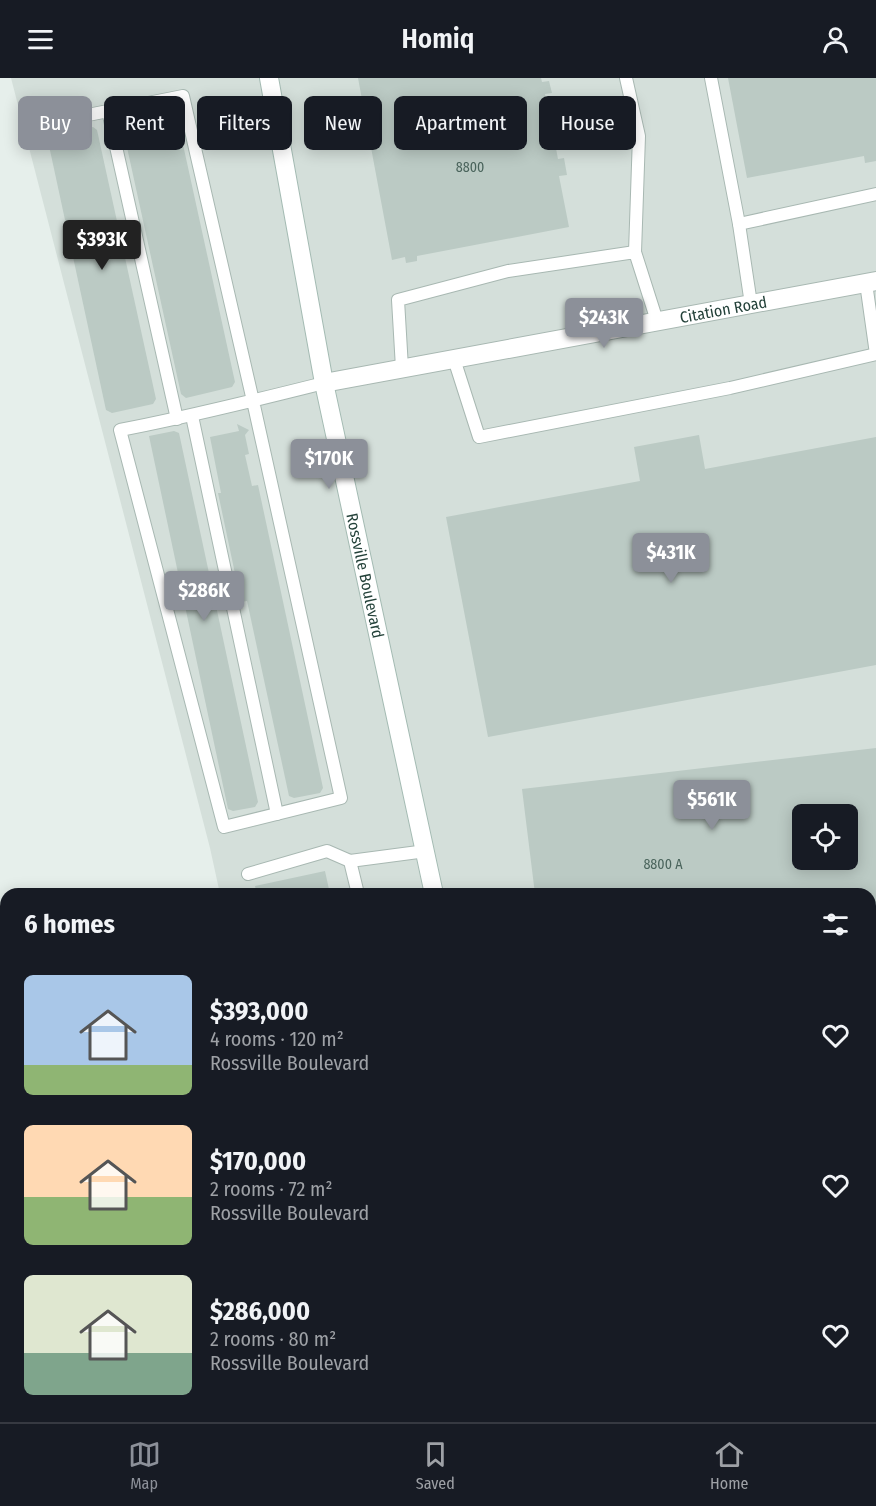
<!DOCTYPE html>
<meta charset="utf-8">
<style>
:root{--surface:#171b24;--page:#242831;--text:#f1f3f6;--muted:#9ea1a6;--line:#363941;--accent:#8c9099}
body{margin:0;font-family:"Fira Sans Condensed",sans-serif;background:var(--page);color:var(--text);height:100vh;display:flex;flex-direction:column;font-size:22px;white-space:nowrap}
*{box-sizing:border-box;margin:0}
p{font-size:20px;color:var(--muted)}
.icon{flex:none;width:33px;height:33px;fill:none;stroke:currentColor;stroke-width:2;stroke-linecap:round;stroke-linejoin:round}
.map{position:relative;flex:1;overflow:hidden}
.panel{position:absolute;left:0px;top:810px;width:876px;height:534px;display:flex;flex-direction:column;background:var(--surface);border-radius:18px 18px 0 0;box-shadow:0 3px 15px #0003}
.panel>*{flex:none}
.top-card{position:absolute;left:18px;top:18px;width:840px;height:54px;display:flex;gap:12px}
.controls{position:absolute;left:792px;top:726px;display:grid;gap:12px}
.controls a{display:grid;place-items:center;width:66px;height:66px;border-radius:9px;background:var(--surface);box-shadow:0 3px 15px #0003;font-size:30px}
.price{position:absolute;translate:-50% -51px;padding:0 14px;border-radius:6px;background:var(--accent);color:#fff;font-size:20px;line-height:39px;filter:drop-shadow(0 2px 3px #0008)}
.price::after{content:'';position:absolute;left:50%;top:36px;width:18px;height:14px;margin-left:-9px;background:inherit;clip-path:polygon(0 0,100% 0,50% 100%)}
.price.on{background:#222;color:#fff}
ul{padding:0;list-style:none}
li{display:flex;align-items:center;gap:18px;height:150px;padding:0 24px}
li span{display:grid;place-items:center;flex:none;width:168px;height:120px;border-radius:9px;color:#555}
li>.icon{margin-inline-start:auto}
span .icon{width:72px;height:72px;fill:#fffc;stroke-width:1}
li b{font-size:26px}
h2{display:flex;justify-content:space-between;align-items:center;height:72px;padding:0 24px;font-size:26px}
.pill{padding:0 21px;border-radius:9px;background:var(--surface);box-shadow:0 3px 15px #0003;font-size:21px;line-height:54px}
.pill.on{background:var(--accent);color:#fff}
header{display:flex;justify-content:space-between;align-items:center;height:78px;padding:0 24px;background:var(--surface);font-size:27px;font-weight:600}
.tab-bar{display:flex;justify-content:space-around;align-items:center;height:84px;border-top:2px solid var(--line);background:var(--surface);font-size:16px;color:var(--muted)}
.tab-bar a{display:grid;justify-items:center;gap:3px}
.tab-bar .on{color:var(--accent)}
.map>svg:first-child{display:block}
</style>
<header><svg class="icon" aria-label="menu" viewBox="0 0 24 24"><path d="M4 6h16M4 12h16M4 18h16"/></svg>Homiq<svg class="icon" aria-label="person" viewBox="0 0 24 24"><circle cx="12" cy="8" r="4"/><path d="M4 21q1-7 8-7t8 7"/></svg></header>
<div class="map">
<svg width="876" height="1344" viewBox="0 0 876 1344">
<rect width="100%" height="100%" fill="#e6efeb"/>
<!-- built -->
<path fill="#d4dfda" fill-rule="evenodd" d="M11,0h865v1344h-371l-1,-6h366v-522h-650l-10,-46zM802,736h46v46h-46z"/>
<!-- building -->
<g fill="#bbcac4" fill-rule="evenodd">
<polygon points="358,0 541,0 542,4 549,3 552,15 545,16 552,54 557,53 559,59 554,60 558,81 564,80 567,97 559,98 569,149 417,178 417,183 406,185 405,179 392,182"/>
<polygon points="728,0 876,0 876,83 865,85 864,78 747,100"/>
<polygon points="171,27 175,30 235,304 232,309 186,320 181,316 121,42 123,37"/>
<polygon points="93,49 97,52 156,321 153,326 112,335 106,332 48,63 51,58"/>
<polygon points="237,346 249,352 245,357 249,376 245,377 252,408 258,407 323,710 320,715 294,720 289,718 247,523 241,524 218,415 221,415 210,359 239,353"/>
<polygon points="174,353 179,355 258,724 255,729 233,733 228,731 149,358"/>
<polygon points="699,357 705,391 876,359 876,587 488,659 446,439 640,403 634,369"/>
<path d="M876,670v172l-6,1v-27h-335l-13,-105zM802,736h46v46h-46z"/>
<polygon points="325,793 330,816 257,816 255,808"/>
<polygon points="870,1158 876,1158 876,1344 641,1344 640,1338 870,1338"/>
</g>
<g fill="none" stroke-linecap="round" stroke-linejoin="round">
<defs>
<g id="service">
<polyline points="626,0 639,58 635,174"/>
<polyline points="711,0 739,146 876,116"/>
<polyline points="108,33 177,341"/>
<path d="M53,44l130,-26 70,305 88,397 -117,29 -104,-397c69,-13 136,-30 204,-47"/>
<polyline points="739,146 751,226"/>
<polyline points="454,281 479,359 730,310 876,276 866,205"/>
<polyline points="402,290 398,222 508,193 635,174 657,243"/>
<polyline points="192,338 277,736"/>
<polyline points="248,796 327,773 350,783"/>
<polyline points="358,816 350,783 426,773"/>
<polyline points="870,901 876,900"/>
<polyline points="870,979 876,978"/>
<polyline points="609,1338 610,1344"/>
</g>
<g id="minor">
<path id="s1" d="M324,305l552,-102"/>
</g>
<g id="tertiary">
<polyline points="870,1074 876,1073"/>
<polyline points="0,1211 6,1209"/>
</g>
<g id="secondary">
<path id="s2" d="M269,0l55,305 110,511"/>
<polyline points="544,1338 546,1344"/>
</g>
</defs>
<!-- service casing -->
<use href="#service" stroke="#a8b8b2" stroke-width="14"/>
<!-- minor casing -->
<use href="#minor" stroke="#a8b8b2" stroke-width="20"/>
<!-- tertiary casing -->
<use href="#tertiary" stroke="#a8b8b2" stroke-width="20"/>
<!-- secondary casing -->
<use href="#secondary" stroke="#a4bbb3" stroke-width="20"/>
<!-- service -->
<use href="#service" stroke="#fff" stroke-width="12"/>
<!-- minor -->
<use href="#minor" stroke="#fff" stroke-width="18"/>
<!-- tertiary -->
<use href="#tertiary" stroke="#fff" stroke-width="18"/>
<!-- secondary -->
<use href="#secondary" stroke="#fff" stroke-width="18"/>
</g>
<g text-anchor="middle" stroke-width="4.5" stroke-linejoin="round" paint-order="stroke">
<!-- number labels -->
<g font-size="14" fill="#4a645c">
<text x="470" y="94">8800</text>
<text x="663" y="791">8800 A</text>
</g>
<!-- street labels -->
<g font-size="16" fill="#24423a" stroke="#f7fbf9">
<text dy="6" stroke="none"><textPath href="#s1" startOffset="406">Citation Road</textPath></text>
<text dy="6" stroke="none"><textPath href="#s2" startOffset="507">Rossville Boulevard</textPath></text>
</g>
</g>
</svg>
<div class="controls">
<a><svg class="icon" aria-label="locate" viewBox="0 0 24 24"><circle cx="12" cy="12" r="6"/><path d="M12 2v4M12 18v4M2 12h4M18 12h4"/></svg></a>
</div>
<b class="price on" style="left:102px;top:193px">$393K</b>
<b class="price" style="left:604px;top:271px">$243K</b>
<b class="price" style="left:329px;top:412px">$170K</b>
<b class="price" style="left:671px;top:506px">$431K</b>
<b class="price" style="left:204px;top:544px">$286K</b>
<b class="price" style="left:712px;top:753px">$561K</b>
<div class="top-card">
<a class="pill on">Buy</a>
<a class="pill">Rent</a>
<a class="pill">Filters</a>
<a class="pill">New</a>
<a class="pill">Apartment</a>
<a class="pill">House</a>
</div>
<section class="panel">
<h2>6 homes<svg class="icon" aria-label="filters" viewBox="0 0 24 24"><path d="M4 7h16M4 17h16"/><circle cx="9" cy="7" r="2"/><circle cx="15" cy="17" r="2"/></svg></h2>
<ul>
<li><span style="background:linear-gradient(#a9c7e8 75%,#8fb573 0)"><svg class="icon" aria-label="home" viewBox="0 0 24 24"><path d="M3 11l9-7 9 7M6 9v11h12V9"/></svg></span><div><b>$393,000</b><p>4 rooms · 120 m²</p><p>Rossville Boulevard</p></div><svg class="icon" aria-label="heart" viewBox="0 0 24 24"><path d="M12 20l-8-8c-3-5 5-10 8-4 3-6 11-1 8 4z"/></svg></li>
<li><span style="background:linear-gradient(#ffd9b3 60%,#8fb573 0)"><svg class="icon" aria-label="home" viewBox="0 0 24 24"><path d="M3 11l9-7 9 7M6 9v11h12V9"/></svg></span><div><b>$170,000</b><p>2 rooms · 72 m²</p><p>Rossville Boulevard</p></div><svg class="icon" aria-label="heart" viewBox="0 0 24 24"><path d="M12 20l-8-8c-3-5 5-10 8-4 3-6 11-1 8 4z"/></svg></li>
<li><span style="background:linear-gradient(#dfe7d0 65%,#7fa58c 0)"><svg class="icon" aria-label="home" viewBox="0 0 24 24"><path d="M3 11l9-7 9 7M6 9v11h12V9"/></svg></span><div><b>$286,000</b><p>2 rooms · 80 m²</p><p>Rossville Boulevard</p></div><svg class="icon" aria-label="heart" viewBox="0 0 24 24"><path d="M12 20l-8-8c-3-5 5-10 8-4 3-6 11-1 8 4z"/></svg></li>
</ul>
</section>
</div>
<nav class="tab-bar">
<a class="on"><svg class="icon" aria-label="map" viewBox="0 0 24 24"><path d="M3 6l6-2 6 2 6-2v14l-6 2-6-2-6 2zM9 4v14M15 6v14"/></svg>Map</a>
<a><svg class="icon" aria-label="saved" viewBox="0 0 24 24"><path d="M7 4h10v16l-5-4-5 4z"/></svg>Saved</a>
<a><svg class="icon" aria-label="home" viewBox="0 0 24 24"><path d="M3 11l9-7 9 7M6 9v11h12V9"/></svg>Home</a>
</nav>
